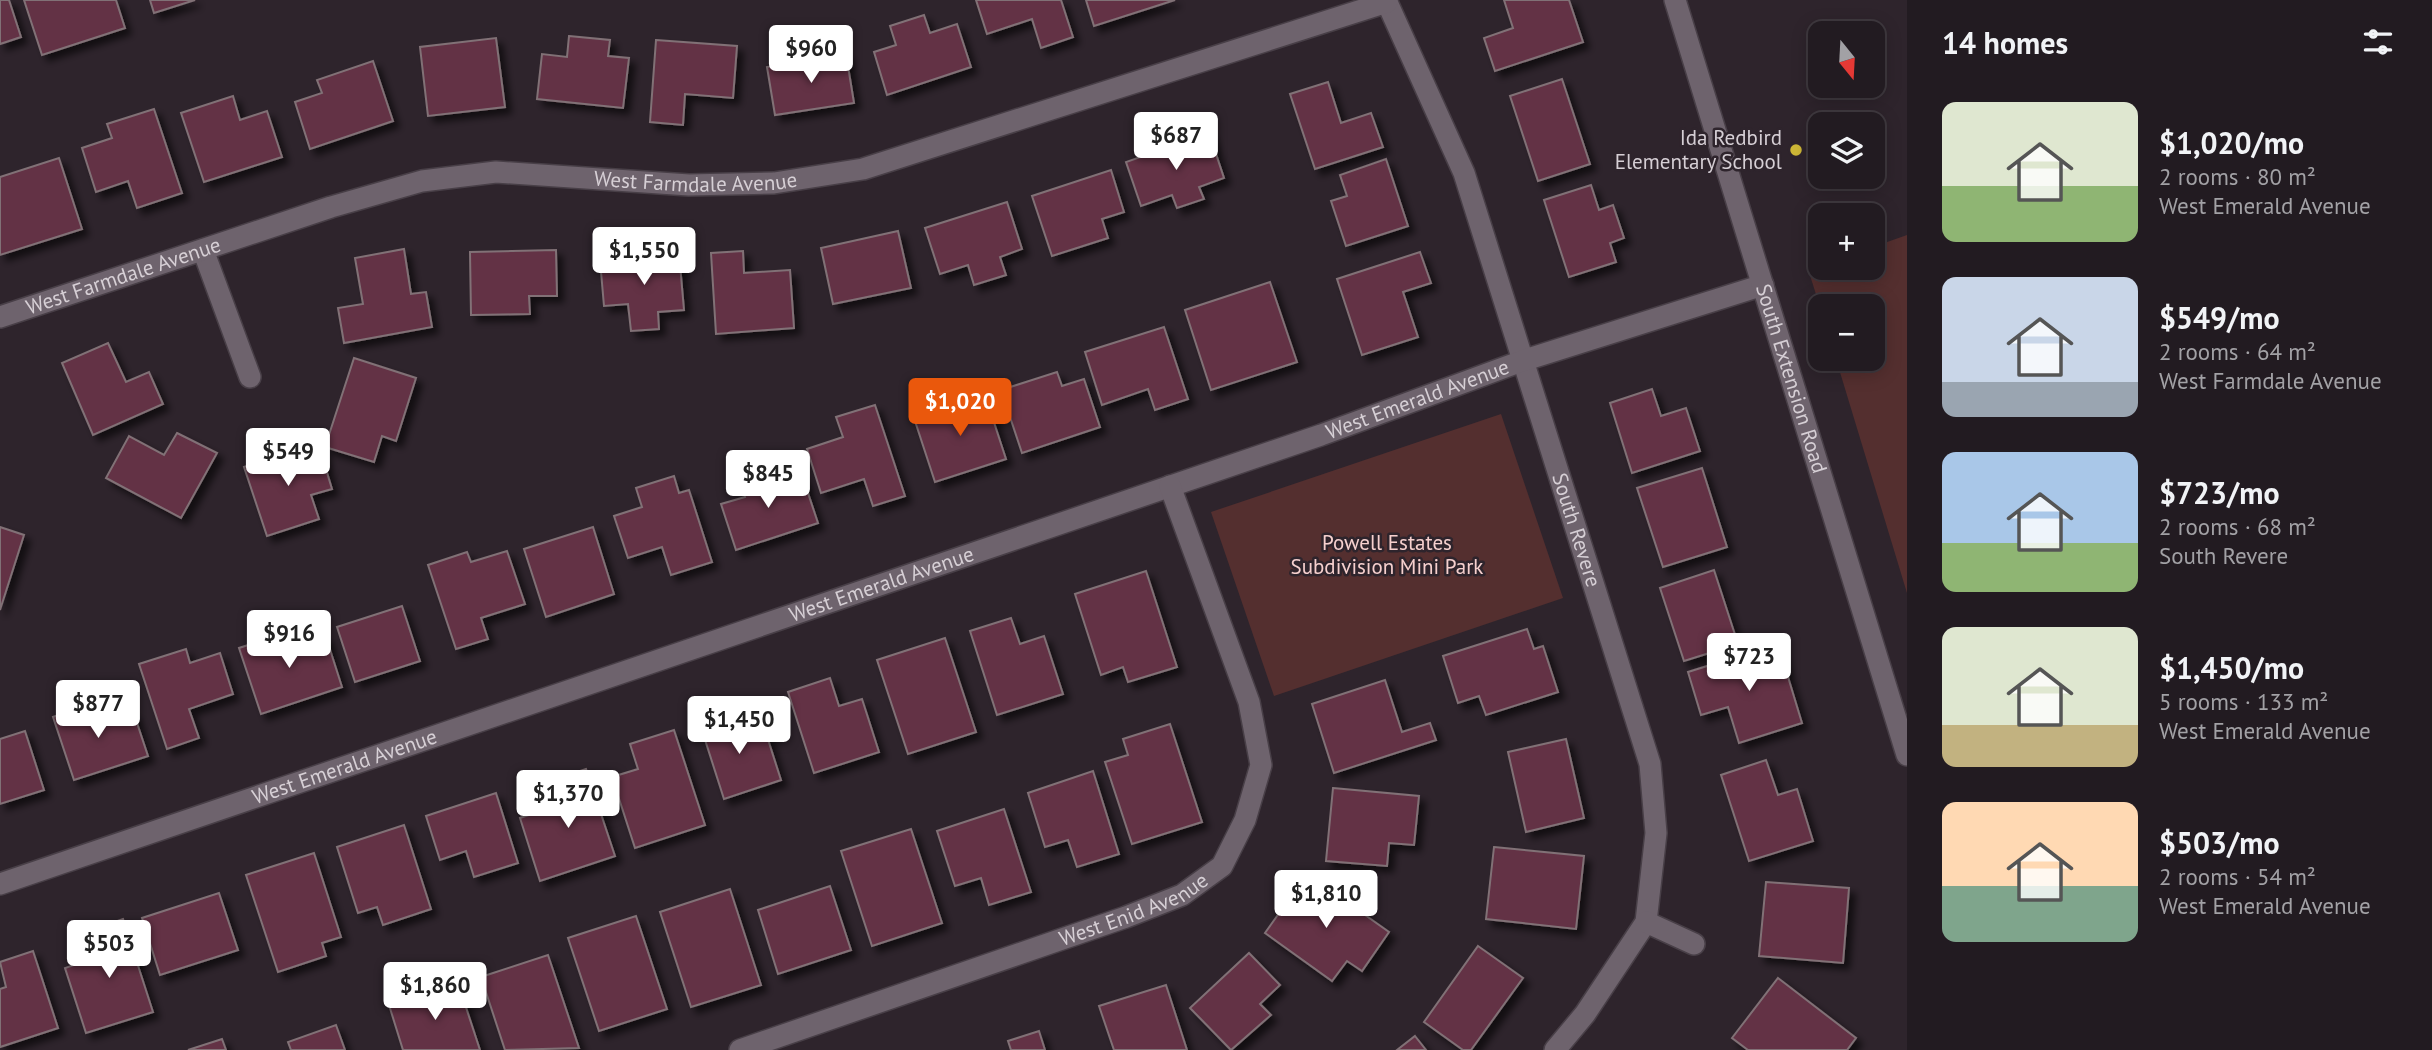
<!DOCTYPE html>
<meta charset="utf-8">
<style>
:root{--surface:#221b21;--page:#2a242a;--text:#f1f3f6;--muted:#a2a1a5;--line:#3f393f;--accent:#ea580c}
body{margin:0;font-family:"PT Sans",sans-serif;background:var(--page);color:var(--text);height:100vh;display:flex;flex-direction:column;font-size:26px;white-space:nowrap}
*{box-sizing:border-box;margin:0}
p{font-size:23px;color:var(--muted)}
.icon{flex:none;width:38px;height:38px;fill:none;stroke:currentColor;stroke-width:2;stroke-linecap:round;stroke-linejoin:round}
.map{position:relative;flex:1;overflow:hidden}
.side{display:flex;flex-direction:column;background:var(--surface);width:525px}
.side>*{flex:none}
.needle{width:46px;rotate:162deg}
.tools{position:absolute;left:1808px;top:21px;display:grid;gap:14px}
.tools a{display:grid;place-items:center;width:77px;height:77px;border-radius:14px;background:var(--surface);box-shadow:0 4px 18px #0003,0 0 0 2px var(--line);font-size:35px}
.price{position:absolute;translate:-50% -60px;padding:0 16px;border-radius:7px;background:#fff;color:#222;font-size:23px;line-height:46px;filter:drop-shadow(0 2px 4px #0008)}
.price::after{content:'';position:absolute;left:50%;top:42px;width:21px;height:16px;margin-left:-10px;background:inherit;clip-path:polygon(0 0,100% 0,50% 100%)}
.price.current{background:var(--accent);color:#fff}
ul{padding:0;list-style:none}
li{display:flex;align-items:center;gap:21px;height:175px;padding:0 35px}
li span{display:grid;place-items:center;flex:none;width:196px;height:140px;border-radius:14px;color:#555}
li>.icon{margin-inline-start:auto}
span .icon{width:84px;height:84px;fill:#fffc;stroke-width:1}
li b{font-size:30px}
h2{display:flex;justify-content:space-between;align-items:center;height:84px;padding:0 35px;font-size:30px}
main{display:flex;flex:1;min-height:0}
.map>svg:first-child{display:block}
</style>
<main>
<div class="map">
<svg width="1907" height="1050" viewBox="0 0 1907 1050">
<defs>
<filter id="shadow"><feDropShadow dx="6" dy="6" stdDeviation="3.5" flood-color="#0009"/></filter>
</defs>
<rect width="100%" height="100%" fill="#2e242c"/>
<!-- green -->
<g fill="#542f2f">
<polygon points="1907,235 1907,593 1836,359 1872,359 1872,306 1820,307 1808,269 1820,265 1820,268 1872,268 1873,247"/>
<polygon points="1501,414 1563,598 1274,696 1211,512"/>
</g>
<!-- building -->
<g fill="#633145" stroke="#817176" stroke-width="2" filter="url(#shadow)">
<polygon points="0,0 9,0 21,37 0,44"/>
<polygon points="24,0 116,0 125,28 42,55"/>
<polygon points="150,0 195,0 154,13"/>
<polygon points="976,0 1061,0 1073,37 1041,48 1032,19 987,34"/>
<polygon points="1086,0 1175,0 1094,26"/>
<polygon points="1504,0 1569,0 1583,42 1495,71 1484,38 1513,28"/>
<polygon points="924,15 930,33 957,24 971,67 887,95 874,52 896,45 890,26"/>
<polygon points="569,36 610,40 608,56 629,58 623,108 537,99 542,54 567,57"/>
<polygon points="496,38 505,107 428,116 420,47"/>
<polygon points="656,40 737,46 733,98 685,94 683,125 650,122"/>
<polygon points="846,54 854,103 775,115 767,67"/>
<polygon points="373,61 393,121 310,149 295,102 322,93 317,80"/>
<polygon points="1562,79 1590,164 1538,181 1510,96"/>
<polygon points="1328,82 1341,123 1371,113 1383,147 1315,169 1290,94"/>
<polygon points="233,96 240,120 267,111 282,157 204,182 181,113"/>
<polygon points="154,109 182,193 137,208 128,181 96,192 82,148 112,138 107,124"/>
<polygon points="1209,133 1224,178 1199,187 1204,199 1177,208 1172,195 1141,206 1126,162"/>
<polygon points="59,158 82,229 0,255 0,177"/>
<polygon points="1386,159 1408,226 1346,246 1331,201 1347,196 1340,175"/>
<polygon points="1111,170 1124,212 1102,219 1108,238 1052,256 1032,196"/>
<polygon points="1591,185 1599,210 1613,205 1624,238 1610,243 1616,262 1569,277 1544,200"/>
<polygon points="1007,202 1022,249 1000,257 1006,275 974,285 968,265 940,274 925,228"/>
<polygon points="898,231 911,288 833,304 821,248"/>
<polygon points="404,249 411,294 426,292 432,327 344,343 338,308 363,304 355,258"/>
<polygon points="556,250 557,296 529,296 530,314 471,315 470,252"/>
<polygon points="743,251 744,273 790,270 794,328 716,334 711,253"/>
<polygon points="1420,252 1431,283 1403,292 1418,337 1362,355 1337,279"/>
<polygon points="679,253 684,310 658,312 659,329 631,331 628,304 604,306 600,260"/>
<polygon points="1270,282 1297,362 1211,390 1185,310"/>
<polygon points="1164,327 1188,399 1155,410 1148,389 1102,405 1085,352"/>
<polygon points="108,343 126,382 149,372 163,404 93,435 62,363"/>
<polygon points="354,358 416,378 396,441 382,436 374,462 325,447"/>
<polygon points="1057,372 1062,386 1084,379 1100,427 1022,453 1001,390"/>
<polygon points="1652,389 1661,416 1686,408 1700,451 1632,473 1610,403"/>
<polygon points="985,395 1006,459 935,482 914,418"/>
<polygon points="875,405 905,496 873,506 864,479 821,493 807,449 843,437 836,417"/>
<polygon points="177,433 217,453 181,518 106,478 129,436 164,455"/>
<polygon points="318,443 332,489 311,495 319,519 267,536 244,467"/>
<polygon points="1702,468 1727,547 1663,567 1637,488"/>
<polygon points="772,470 777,486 803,478 818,523 736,550 721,504 745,497 740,480"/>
<polygon points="674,476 679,493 689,490 712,562 671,575 662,547 628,558 614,516 642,507 636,488"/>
<polygon points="0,527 24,535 0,610"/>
<polygon points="593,527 614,594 546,617 524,549"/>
<polygon points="507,551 525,604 481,618 488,639 456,649 428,565 467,552 471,562"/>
<polygon points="1714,570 1738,644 1684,661 1660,588"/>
<polygon points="1146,571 1177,667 1128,682 1123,667 1101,675 1075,594"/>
<polygon points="402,606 420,661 355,682 337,627"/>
<polygon points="1011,618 1020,644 1044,636 1063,694 997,715 970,631"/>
<polygon points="298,629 303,644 326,637 342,687 261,714 239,648"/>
<polygon points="1527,629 1534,649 1543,646 1558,692 1486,715 1479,696 1458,703 1443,656"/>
<polygon points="945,638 976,732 908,754 877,660"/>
<polygon points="1778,644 1802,723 1739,743 1728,707 1701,715 1688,672"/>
<polygon points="186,649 190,663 220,653 233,694 189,709 199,738 167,749 139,664"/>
<polygon points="830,678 839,706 862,699 879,752 814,773 788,692"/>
<polygon points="1385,680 1402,732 1430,723 1436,740 1334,773 1312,704"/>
<polygon points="104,700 111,721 134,714 148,756 74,780 53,717"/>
<polygon points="729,711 737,735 764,727 781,780 724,799 699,721"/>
<polygon points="1170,724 1202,822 1132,844 1105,762 1128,755 1123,739"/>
<polygon points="674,730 705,825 635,848 612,777 638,769 630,744"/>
<polygon points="25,731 44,790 0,804 0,739"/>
<polygon points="1566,739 1584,818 1526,832 1508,752"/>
<polygon points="1766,760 1778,795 1797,789 1813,841 1749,861 1721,775"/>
<polygon points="586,769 615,856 540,881 520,818 561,804 553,780"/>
<polygon points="1093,771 1119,854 1077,867 1068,840 1045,847 1028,793"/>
<polygon points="1333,788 1419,796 1414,845 1389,843 1387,866 1326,861"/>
<polygon points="496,793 518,863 474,877 466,851 440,860 426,816"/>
<polygon points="1004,809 1031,892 989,905 981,878 955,886 937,831"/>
<polygon points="404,825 431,909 383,925 377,907 358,913 337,847"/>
<polygon points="911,829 942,923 872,946 841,851"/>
<polygon points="1494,847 1584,856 1576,929 1486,919"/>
<polygon points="314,853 341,937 322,943 326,956 278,972 246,875"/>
<polygon points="1307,874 1389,932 1362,971 1347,961 1332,981 1265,933"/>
<polygon points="1766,882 1849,888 1843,963 1759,956"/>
<polygon points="830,886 851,950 778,974 758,910"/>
<polygon points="730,889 761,985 691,1007 660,912"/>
<polygon points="219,893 238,950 160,975 142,918"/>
<polygon points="636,916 667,1009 599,1031 568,938"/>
<polygon points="123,919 153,1012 86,1033 65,968 91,959 83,933"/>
<polygon points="1478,946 1523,978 1471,1050 1463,1050 1424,1022"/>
<polygon points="33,951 58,1028 0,1047 0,989 6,987 0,962"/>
<polygon points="1249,953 1280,985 1260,1004 1271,1015 1231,1050 1190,1008"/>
<polygon points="548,955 579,1048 505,1050 481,977"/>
<polygon points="1778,978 1856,1038 1847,1050 1748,1050 1732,1038"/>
<polygon points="458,983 480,1050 403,1050 389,1005"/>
<polygon points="1166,985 1187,1050 1114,1050 1099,1006"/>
<polygon points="336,1025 345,1050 291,1050 288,1042"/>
<polygon points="1039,1031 1045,1050 1011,1050 1008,1041"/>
<polygon points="1415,1036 1426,1050 1397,1050"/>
<polygon points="222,1039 226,1050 188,1050"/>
</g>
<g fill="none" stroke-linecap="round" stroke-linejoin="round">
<defs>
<g id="street">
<path id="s1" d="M1386,0l78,173 186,591 6,69 -10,89 -61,92 -30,36"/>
<polyline points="203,250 250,377"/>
<path id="s2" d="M0,317l331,-110 91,-26 74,-9 193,13 85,-2 89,-14 524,-167"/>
<path id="s3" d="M0,884l1321,-449 201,-74 241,-76"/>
<polyline points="1646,922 1694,944"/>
<path id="s4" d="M740,1050l386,-133 56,-22 40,-29 23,-46 16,-55 -12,-63 -79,-216"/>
</g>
<g id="secondary">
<path id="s5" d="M1675,0l232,755"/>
</g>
</defs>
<!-- street casing -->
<use href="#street" stroke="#483f47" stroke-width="24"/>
<!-- secondary casing -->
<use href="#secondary" stroke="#483f47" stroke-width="24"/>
<!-- street -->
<use href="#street" stroke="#6e636d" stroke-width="21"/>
<!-- secondary -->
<use href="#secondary" stroke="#6e636d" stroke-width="21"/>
</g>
<!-- markers -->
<circle fill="#cfb837" stroke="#2e242c" stroke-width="2.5" cx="1796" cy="150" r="7"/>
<g text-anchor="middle" stroke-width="5" stroke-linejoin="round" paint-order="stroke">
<!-- poi labels -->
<g font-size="21" fill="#d6cfd5" stroke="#2e242c" text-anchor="end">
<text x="1782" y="145">Ida Redbird<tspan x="1782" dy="24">Elementary School</tspan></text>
</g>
<!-- street labels -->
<g font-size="21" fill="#d6cfd5" stroke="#2e242c">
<text dy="7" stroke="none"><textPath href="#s2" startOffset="718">West Farmdale Avenue</textPath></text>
<text dy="7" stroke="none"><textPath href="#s2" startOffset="130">West Farmdale Avenue</textPath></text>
<text dy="7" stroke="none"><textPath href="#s5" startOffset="396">South Extension Road</textPath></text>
<text dy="7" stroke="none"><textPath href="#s3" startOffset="1498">West Emerald Avenue</textPath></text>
<text dy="7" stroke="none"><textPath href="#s1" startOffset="564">South Revere</textPath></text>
<text dy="7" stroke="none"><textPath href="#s3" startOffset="931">West Emerald Avenue</textPath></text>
<text dy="7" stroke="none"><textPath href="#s3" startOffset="364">West Emerald Avenue</textPath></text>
<text dy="7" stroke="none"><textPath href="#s4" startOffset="418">West Enid Avenue</textPath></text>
</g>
<!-- park labels -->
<g font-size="21" fill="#f6d0ce" stroke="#2e242c">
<text x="1387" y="550">Powell Estates<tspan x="1387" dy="24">Subdivision Mini Park</tspan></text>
</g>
</g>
</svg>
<div class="tools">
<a><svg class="needle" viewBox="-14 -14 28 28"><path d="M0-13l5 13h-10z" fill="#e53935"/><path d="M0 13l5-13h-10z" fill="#a2a1a5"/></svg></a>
<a><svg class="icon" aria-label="layers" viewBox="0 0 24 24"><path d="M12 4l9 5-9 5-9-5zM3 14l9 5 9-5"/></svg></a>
<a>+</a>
<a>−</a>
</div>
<b class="price" style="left:811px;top:85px">$960</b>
<b class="price" style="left:1176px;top:172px">$687</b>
<b class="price" style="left:644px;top:287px">$1,550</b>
<b class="price current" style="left:960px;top:438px">$1,020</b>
<b class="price" style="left:288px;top:488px">$549</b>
<b class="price" style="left:768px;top:510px">$845</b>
<b class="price" style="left:289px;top:670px">$916</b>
<b class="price" style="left:1749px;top:693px">$723</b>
<b class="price" style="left:98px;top:740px">$877</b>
<b class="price" style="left:739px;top:756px">$1,450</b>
<b class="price" style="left:568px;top:830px">$1,370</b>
<b class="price" style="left:1326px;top:930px">$1,810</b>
<b class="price" style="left:109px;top:980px">$503</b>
<b class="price" style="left:435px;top:1022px">$1,860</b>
</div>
<section class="side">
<h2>14 homes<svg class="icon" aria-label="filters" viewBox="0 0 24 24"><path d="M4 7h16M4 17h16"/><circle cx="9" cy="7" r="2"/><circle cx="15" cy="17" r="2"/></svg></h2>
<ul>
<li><span style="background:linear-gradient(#dfe7d0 60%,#8fb573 0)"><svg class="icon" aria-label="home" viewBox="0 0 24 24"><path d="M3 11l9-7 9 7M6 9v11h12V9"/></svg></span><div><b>$1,020/mo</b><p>2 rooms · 80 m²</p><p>West Emerald Avenue</p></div></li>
<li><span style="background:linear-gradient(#c9d6e8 75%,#9aa5b1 0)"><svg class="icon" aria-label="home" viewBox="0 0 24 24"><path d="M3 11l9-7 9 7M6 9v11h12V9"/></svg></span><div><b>$549/mo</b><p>2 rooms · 64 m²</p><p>West Farmdale Avenue</p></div></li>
<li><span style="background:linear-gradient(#a9c7e8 65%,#8fb573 0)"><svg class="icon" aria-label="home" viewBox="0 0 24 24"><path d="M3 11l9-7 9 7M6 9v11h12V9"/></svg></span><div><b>$723/mo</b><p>2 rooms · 68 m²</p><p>South Revere</p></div></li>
<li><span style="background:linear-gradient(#dfe7d0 70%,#c2b280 0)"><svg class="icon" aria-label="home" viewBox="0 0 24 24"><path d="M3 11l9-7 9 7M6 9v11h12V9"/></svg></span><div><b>$1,450/mo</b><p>5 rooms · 133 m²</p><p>West Emerald Avenue</p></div></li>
<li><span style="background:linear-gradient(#ffd9b3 60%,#7fa58c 0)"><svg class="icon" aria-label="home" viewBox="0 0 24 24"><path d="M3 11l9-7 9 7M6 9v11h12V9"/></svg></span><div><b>$503/mo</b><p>2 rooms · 54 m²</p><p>West Emerald Avenue</p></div></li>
</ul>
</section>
</main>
